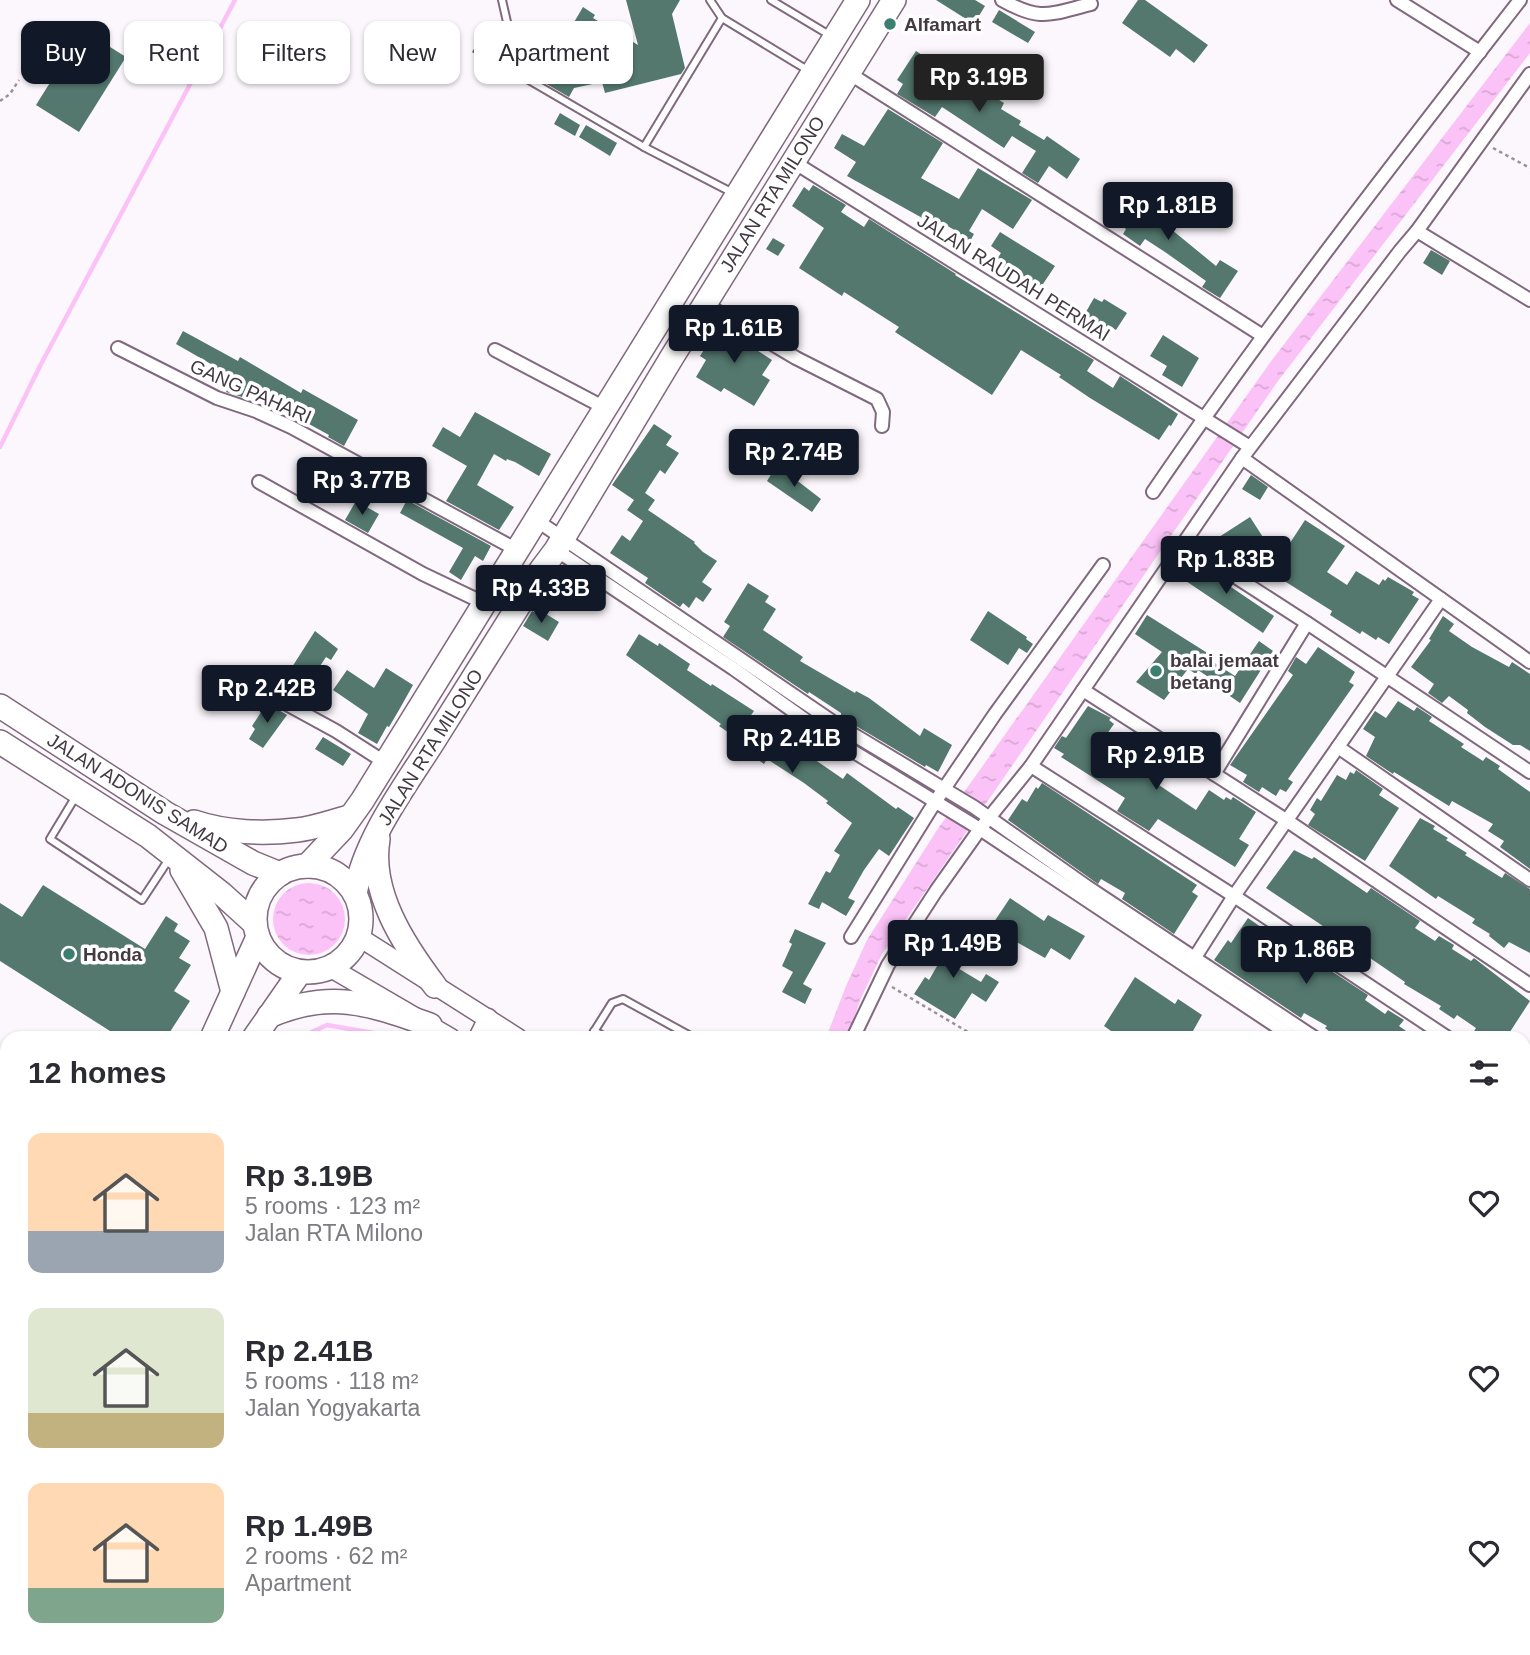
<!DOCTYPE html>
<meta charset="utf-8">
<style>
:root{--surface:#fff;--page:#f2f2f3;--text:#2b2b33;--muted:#7c7c81;--accent:#111827}
body{margin:0;font-family:Arial,sans-serif;background:var(--page);color:var(--text);height:100vh;display:flex;flex-direction:column;font-size:26px;white-space:nowrap}
*{box-sizing:border-box;margin:0}
p{font-size:23px;color:var(--muted)}
.icon{flex:none;width:38px;height:38px;fill:none;stroke:currentColor;stroke-width:2;stroke-linecap:round;stroke-linejoin:round}
.map{position:relative;flex:1;overflow:hidden}
.drawer{position:absolute;left:0px;top:1031px;width:1531px;height:625px;display:flex;flex-direction:column;background:var(--surface);border-radius:21px 21px 0 0;box-shadow:0 2px 5px #0004}
.drawer>*{flex:none}
.top-card{position:absolute;left:21px;top:21px;width:700px;height:63px;display:flex;gap:14px}
.price{position:absolute;translate:-50% -60px;padding:0 16px;border-radius:7px;background:var(--accent);color:#fff;font-size:23px;line-height:46px;filter:drop-shadow(0 2px 4px #0008)}
.price::after{content:'';position:absolute;left:50%;top:42px;width:21px;height:16px;margin-left:-10px;background:inherit;clip-path:polygon(0 0,100% 0,50% 100%)}
.price.selected{background:#222;color:#fff}
ul{padding:0;list-style:none}
li{display:flex;align-items:center;gap:21px;height:175px;padding:0 28px}
li span{display:grid;place-items:center;flex:none;width:196px;height:140px;border-radius:14px;color:#555}
li>.icon{margin-inline-start:auto}
span .icon{width:84px;height:84px;fill:#fffc;stroke-width:1}
li b{font-size:30px}
h2{display:flex;justify-content:space-between;align-items:center;height:84px;padding:0 28px;font-size:30px}
.chip{padding:0 24px;border-radius:14px;background:var(--surface);box-shadow:0 2px 5px #0004;font-size:24px;line-height:63px}
.chip.selected{background:var(--accent);color:#fff}
.map>svg:first-child{display:block}
</style>
<div class="map">
<svg width="1530" height="1655" viewBox="0 0 1530 1655">
<defs>
<pattern id="water-ripples" width="26" height="14" patternUnits="userSpaceOnUse" patternTransform="scale(1.75)"><rect width="26" height="14" fill="#fbc2f7"/><path d="M2 4q2-2 4 0t4 0M15 11q2-2 4 0t4 0" fill="none" stroke="#d8a7d5"/></pattern>
</defs>
<rect width="100%" height="100%" fill="#fcf7fc"/>
<!-- water -->
<g fill="url(#water-ripples)">
<polygon points="1530,23 1530,53 1278,381 882,954 861,998 847,1038 826,1038 846,986 867,940 937,830 1272,360"/>
<circle cx="309" cy="919" r="36"/>
<polygon points="1461,1649 1498,1649 1509,1655 1471,1655"/>
</g>
<g fill="none" stroke-linecap="round" stroke-linejoin="round">
<!-- stream -->
<g stroke="#fbc2f7" stroke-width="4.5">
<polyline points="0,447 40,366 235,0"/>
<polyline points="299,1038 327,1025 403,1038"/>
<polyline points="0,1495 7,1483"/>
</g>
</g>
<!-- building -->
<g fill="#54786e">
<polygon points="626,0 680,0 672,14 685,68 681,74 605,93 602,82 574,88 569,97 531,75 522,64 539,33 560,46 583,7 595,15 593,18 638,45"/>
<polygon points="936,0 975,0 985,6 974,24"/>
<polygon points="1138,0 1145,0 1208,45 1194,63 1176,49 1170,57 1122,23"/>
<polygon points="999,10 1035,32 1028,43 992,22"/>
<polygon points="491,21 503,28 504,36 487,62 472,52"/>
<polygon points="83,30 126,57 79,132 36,105"/>
<polygon points="916,51 962,81 964,78 1004,103 1001,109 1021,121 1019,125 1044,140 1047,136 1080,159 1067,179 1049,166 1038,183 1022,173 1036,151 1012,136 1004,148 942,107 935,117 897,94 903,84 897,80"/>
<polygon points="493,56 509,66 502,78 485,68"/>
<polygon points="888,109 943,143 921,178 959,199 978,168 1032,200 1013,229 982,209 969,231 974,234 968,245 958,239 961,234 936,219 933,224 847,176 856,162 834,148 842,134 864,146"/>
<polygon points="560,113 580,125 575,136 554,124"/>
<polygon points="586,125 617,143 610,156 579,137"/>
<polygon points="813,185 846,205 841,212 864,227 869,219 956,274 955,275 1094,360 1087,371 1113,388 1120,376 1178,414 1171,426 1169,425 1159,440 1090,398 1059,377 1061,375 1021,350 992,395 895,332 899,327 844,292 842,296 799,268 824,228 792,206 804,187 809,191"/>
<polygon points="1122,189 1216,266 1220,260 1238,271 1220,298 1202,287 1206,281 1165,252 1145,239 1140,246 1123,234 1126,229 1105,214"/>
<polygon points="1000,232 1055,266 1041,287 1012,269 1010,272 995,262 1001,253 991,246"/>
<polygon points="773,238 785,245 778,256 766,249"/>
<polygon points="1431,250 1450,261 1442,275 1423,263"/>
<polygon points="1094,298 1102,302 1104,299 1127,313 1116,330 1108,325 1104,331 1083,317"/>
<polygon points="713,321 746,339 744,342 772,360 762,375 770,380 754,406 724,388 721,392 696,377 706,360 700,356 713,336 705,332"/>
<polygon points="183,331 238,361 240,357 301,393 303,389 358,420 344,446 328,437 329,435 278,407 277,410 245,391 242,397 226,392 232,383 227,380 230,375 176,344"/>
<polygon points="1163,335 1199,358 1182,387 1162,375 1167,366 1150,356"/>
<polygon points="475,412 551,454 539,476 515,462 507,459 506,461 494,454 477,485 514,507 499,530 446,501 467,466 432,446 443,427 460,437"/>
<polygon points="654,424 672,436 666,445 679,453 665,474 660,470 645,493 655,500 648,510 695,542 694,543 703,552 717,561 702,582 712,589 703,602 696,597 689,608 683,603 680,607 661,594 645,583 648,578 610,553 622,535 630,541 643,521 627,510 634,500 612,485"/>
<polygon points="777,465 821,499 812,512 767,481"/>
<polygon points="1251,475 1268,487 1260,500 1242,489"/>
<polygon points="407,500 491,546 483,561 475,556 461,580 449,572 463,548 400,513"/>
<polygon points="356,501 379,514 368,533 345,520"/>
<polygon points="1250,517 1275,556 1283,543 1288,546 1305,520 1345,546 1327,572 1347,585 1356,571 1379,585 1383,579 1385,581 1388,577 1414,592 1412,595 1419,599 1389,644 1378,637 1376,640 1362,631 1360,634 1330,615 1332,611 1251,560 1238,568 1219,537"/>
<polygon points="1188,558 1274,616 1263,633 1177,575"/>
<polygon points="748,583 769,596 765,602 776,609 763,630 803,657 800,661 855,693 856,691 869,698 920,736 924,728 952,745 938,772 926,765 925,767 841,717 841,713 809,692 808,694 723,637 730,626 724,622"/>
<polygon points="532,611 543,618 546,614 559,622 548,641 523,626"/>
<polygon points="988,611 1027,637 1026,639 1033,644 1027,653 1019,648 1008,665 970,640"/>
<polygon points="1147,615 1209,654 1207,658 1235,676 1259,641 1273,651 1240,703 1224,692 1226,689 1198,670 1196,674 1188,669 1164,700 1136,682 1162,652 1135,634"/>
<polygon points="1443,616 1454,624 1449,631 1472,647 1509,667 1512,662 1530,674 1530,751 1520,745 1513,745 1485,727 1467,713 1468,710 1449,696 1442,703 1428,693 1434,684 1411,667 1431,640 1429,639"/>
<polygon points="315,631 338,649 331,660 326,657 306,687 287,675"/>
<polygon points="639,634 658,646 659,643 690,664 687,670 711,686 712,684 754,711 749,718 769,732 775,723 786,730 782,737 843,779 847,773 896,809 898,807 914,818 889,856 879,849 864,870 848,898 855,901 846,916 822,902 819,909 808,904 826,871 830,873 840,855 834,851 852,823 826,803 828,801 804,783 767,759 764,764 734,743 738,739 719,726 721,724 626,655"/>
<polygon points="1318,647 1355,672 1349,682 1354,685 1288,779 1293,782 1286,792 1280,789 1276,796 1262,787 1259,792 1243,782 1247,775 1230,765 1293,675 1288,671 1296,657 1306,664"/>
<polygon points="386,668 413,685 399,710 389,727 387,726 377,744 358,733 368,714 333,690 347,670 374,688"/>
<polygon points="1398,701 1414,711 1417,707 1432,717 1429,721 1464,744 1461,747 1483,761 1486,757 1500,766 1498,769 1530,792 1530,869 1500,847 1504,841 1488,831 1493,824 1452,801 1449,806 1394,772 1393,774 1366,756 1375,737 1363,729 1375,711 1386,718"/>
<polygon points="267,703 287,715 263,748 249,739 255,729 252,726"/>
<polygon points="1088,706 1111,718 1109,720 1114,724 1097,748 1117,761 1119,758 1124,762 1137,743 1151,753 1138,771 1196,810 1209,790 1224,800 1226,797 1231,800 1233,797 1256,812 1239,839 1249,845 1235,867 1158,819 1149,831 1117,811 1125,798 1061,757 1064,754 1054,748 1062,736 1066,738"/>
<polygon points="323,737 351,754 343,766 315,749"/>
<polygon points="1356,770 1383,789 1379,795 1399,808 1365,861 1308,825 1315,814 1310,810 1317,798 1321,801 1337,775 1346,780 1350,772 1354,774"/>
<polygon points="1042,783 1197,885 1192,892 1198,896 1174,934 1122,899 1125,893 1101,879 1098,884 1008,820 1022,799 1027,802 1036,787 1038,789"/>
<polygon points="1420,818 1435,826 1433,829 1448,838 1446,840 1467,853 1465,855 1502,878 1505,873 1530,889 1530,953 1509,942 1504,948 1489,936 1490,934 1472,923 1475,919 1438,896 1436,899 1389,866"/>
<polygon points="1294,850 1312,859 1314,857 1367,893 1371,888 1420,921 1415,928 1435,941 1439,936 1454,945 1452,949 1471,961 1474,958 1530,1001 1506,1038 1470,1038 1476,1028 1457,1015 1454,1019 1439,1009 1441,1006 1404,984 1405,982 1370,958 1361,970 1347,960 1353,951 1336,939 1338,937 1320,924 1266,888"/>
<polygon points="43,885 145,949 166,916 178,924 174,931 190,941 179,958 191,965 174,991 190,1001 166,1038 106,1038 110,1031 0,961 0,903 22,917"/>
<polygon points="1010,898 1044,921 1048,915 1085,936 1070,960 1051,948 1045,958 1013,940 1004,954 982,940"/>
<polygon points="1248,918 1317,966 1319,963 1368,995 1365,1000 1385,1014 1388,1010 1404,1020 1399,1026 1416,1038 1326,1038 1330,1032 1325,1028 1327,1026 1304,1013 1301,1018 1214,960 1228,940 1231,943"/>
<polygon points="944,925 967,939 951,964 981,982 986,974 999,982 986,1002 972,993 955,1019 914,994 925,977 929,980 948,947 935,939"/>
<polygon points="795,929 826,943 803,984 812,989 805,1004 782,992 793,972 782,966 792,944 789,942"/>
<polygon points="1135,977 1175,1004 1178,999 1202,1015 1189,1038 1121,1038 1104,1026"/>
</g>
<g fill="none" stroke-linecap="round" stroke-linejoin="round">
<defs>
<g id="lane">
<polyline points="502,0 517,66 527,79 644,147 733,193"/>
<polyline points="710,0 722,18 809,71"/>
<polyline points="771,0 831,36"/>
<polyline points="644,147 722,18"/>
<polyline points="76,796 50,839 142,900 169,859"/>
<polyline points="594,1031 607,1038"/>
<polyline points="590,1038 612,1003 623,999 694,1038"/>
</g>
<g id="street">
<path d="M1002,0c39,22 48,14 89,4"/>
<polyline points="1397,0 1480,52"/>
<polyline points="847,72 1263,336"/>
<polyline points="792,161 1250,447"/>
<polyline points="1417,231 1530,300"/>
<polyline points="705,304 796,358 877,399 883,412 882,426"/>
<polyline points="118,348 217,398 256,411 291,427 517,550"/>
<polyline points="495,350 607,409"/>
<polyline points="1242,458 1530,662"/>
<polyline points="259,482 423,574 486,604"/>
<path d="M1153,492c115,-169 242,-331 367,-492"/>
<polyline points="536,520 836,724 974,807 1086,886 1315,1038"/>
<polyline points="1183,543 1307,623 1530,772"/>
<polyline points="556,550 734,669 828,736 980,829 1294,1038"/>
<polyline points="1083,690 1286,820 1530,985"/>
<polyline points="272,696 336,731 386,763"/>
<polyline points="1338,747 1530,880"/>
<polyline points="1031,766 1234,896 1448,1038"/>
<polyline points="1214,774 1307,623"/>
<polyline points="851,937 935,802 995,714 1103,565"/>
<polyline points="1192,962 1234,896 1441,599"/>
<polyline points="853,1038 888,965 936,891 980,829 1031,766 1242,458 1400,251 1417,231 1530,74"/>
<polyline points="1524,1177 1530,1181"/>
<polyline points="457,1648 468,1655"/>
<polyline points="580,1648 590,1655"/>
<polyline points="786,1648 795,1655"/>
<polyline points="500,1655 505,1648"/>
<polyline points="629,1655 633,1648"/>
<polyline points="760,1655 764,1648"/>
<polyline points="1023,1655 1028,1648"/>
</g>
<g id="secondary">
<polyline points="359,937 518,1038"/>
<polyline points="331,968 451,1038"/>
<polyline points="478,1038 488,1018"/>
<polyline points="1524,1638 1530,1641"/>
<polyline points="1431,1648 1441,1655"/>
</g>
<g id="highway">
<polyline points="0,706 165,813 253,863 280,874"/>
<polyline points="0,742 148,836 222,894 255,924"/>
<path d="M194,822c32,11 71,12 103,8 18,-2 36,-9 53,-13"/>
<path d="M378,839c-9,53 26,106 57,147"/>
<circle cx="308" cy="919" r="53"/>
<polyline points="307,866 342,829 362,801 858,0"/>
<polyline points="182,870 216,928 233,992"/>
<path d="M355,894c10,-55 48,-105 78,-152 36,-57 72,-115 108,-172l15,-20 116,-193 222,-357"/>
<path d="M269,1016c62,-27 101,-12 161,9"/>
<polyline points="212,1038 258,937"/>
<polyline points="254,1038 300,972"/>
<polyline points="0,1391 7,1379"/>
<polyline points="0,1445 7,1434"/>
</g>
</defs>
<!-- lane casing -->
<use href="#lane" stroke="#80697e" stroke-width="10"/>
<!-- street casing -->
<use href="#street" stroke="#80697e" stroke-width="16"/>
<!-- secondary casing -->
<use href="#secondary" stroke="#80697e" stroke-width="21"/>
<!-- highway casing -->
<use href="#highway" stroke="#80697e" stroke-width="26"/>
<!-- path -->
<g stroke="#9a9299" stroke-width="2.5" stroke-dasharray="3.5 3.5" stroke-linecap="butt">
<polyline points="0,101 10,94 19,80"/>
<polyline points="1493,148 1530,168"/>
<polyline points="892,987 973,1035"/>
</g>
<!-- lane -->
<use href="#lane" stroke="#fff" stroke-width="6"/>
<!-- street -->
<use href="#street" stroke="#fff" stroke-width="12"/>
<!-- secondary -->
<use href="#secondary" stroke="#fff" stroke-width="18"/>
<!-- highway -->
<use href="#highway" stroke="#fff" stroke-width="23"/>
</g>
<!-- markers -->
<g fill="#3c7f70" stroke="#fff" stroke-width="2.5">
<circle cx="890" cy="24" r="7"/>
<circle cx="1156" cy="671" r="7"/>
<circle cx="69" cy="954" r="7"/>
</g>
<g text-anchor="middle" stroke-width="7" stroke-linejoin="round" paint-order="stroke">
<!-- poi labels -->
<g font-size="19" font-weight="bold" fill="#433942" stroke="#fff" text-anchor="start">
<text x="904" y="31">Alfamart</text>
<text x="1170" y="667">balai jemaat<tspan x="1170" dy="22">betang</tspan></text>
<text x="83" y="961">Honda</text>
</g>
<!-- street labels -->
<g font-size="19" fill="#433942" stroke="#fff">
<text transform="translate(772 194) rotate(-58)" y="7">JALAN RTA MILONO</text>
<text transform="translate(1014 277) rotate(32)" y="7">JALAN RAUDAH PERMAI</text>
<text transform="translate(251 391) rotate(24)" y="7">GANG PAHARI</text>
<text transform="translate(430 747) rotate(-58)" y="7">JALAN RTA MILONO</text>
<text transform="translate(138 793) rotate(32)" y="7">JALAN ADONIS SAMAD</text>
</g>
</g>
</svg>
<b class="price selected" style="left:979px;top:114px">Rp 3.19B</b>
<b class="price" style="left:1168px;top:242px">Rp 1.81B</b>
<b class="price" style="left:734px;top:365px">Rp 1.61B</b>
<b class="price" style="left:794px;top:489px">Rp 2.74B</b>
<b class="price" style="left:362px;top:517px">Rp 3.77B</b>
<b class="price" style="left:1226px;top:596px">Rp 1.83B</b>
<b class="price" style="left:541px;top:625px">Rp 4.33B</b>
<b class="price" style="left:267px;top:725px">Rp 2.42B</b>
<b class="price" style="left:792px;top:775px">Rp 2.41B</b>
<b class="price" style="left:1156px;top:792px">Rp 2.91B</b>
<b class="price" style="left:953px;top:980px">Rp 1.49B</b>
<b class="price" style="left:1306px;top:986px">Rp 1.86B</b>
<div class="top-card">
<a class="chip selected">Buy</a>
<a class="chip">Rent</a>
<a class="chip">Filters</a>
<a class="chip">New</a>
<a class="chip">Apartment</a>
</div>
<section class="drawer">
<h2>12 homes<svg class="icon" aria-label="filters" viewBox="0 0 24 24"><path d="M4 7h16M4 17h16"/><circle cx="9" cy="7" r="2"/><circle cx="15" cy="17" r="2"/></svg></h2>
<ul>
<li><span style="background:linear-gradient(#ffd9b3 70%,#9aa5b1 0)"><svg class="icon" aria-label="home" viewBox="0 0 24 24"><path d="M3 11l9-7 9 7M6 9v11h12V9"/></svg></span><div><b>Rp 3.19B</b><p>5 rooms · 123 m²</p><p>Jalan RTA Milono</p></div><svg class="icon" aria-label="heart" viewBox="0 0 24 24"><path d="M12 20l-8-8c-3-5 5-10 8-4 3-6 11-1 8 4z"/></svg></li>
<li><span style="background:linear-gradient(#dfe7d0 75%,#c2b280 0)"><svg class="icon" aria-label="home" viewBox="0 0 24 24"><path d="M3 11l9-7 9 7M6 9v11h12V9"/></svg></span><div><b>Rp 2.41B</b><p>5 rooms · 118 m²</p><p>Jalan Yogyakarta</p></div><svg class="icon" aria-label="heart" viewBox="0 0 24 24"><path d="M12 20l-8-8c-3-5 5-10 8-4 3-6 11-1 8 4z"/></svg></li>
<li><span style="background:linear-gradient(#ffd9b3 75%,#7fa58c 0)"><svg class="icon" aria-label="home" viewBox="0 0 24 24"><path d="M3 11l9-7 9 7M6 9v11h12V9"/></svg></span><div><b>Rp 1.49B</b><p>2 rooms · 62 m²</p><p>Apartment</p></div><svg class="icon" aria-label="heart" viewBox="0 0 24 24"><path d="M12 20l-8-8c-3-5 5-10 8-4 3-6 11-1 8 4z"/></svg></li>
</ul>
</section>
</div>
